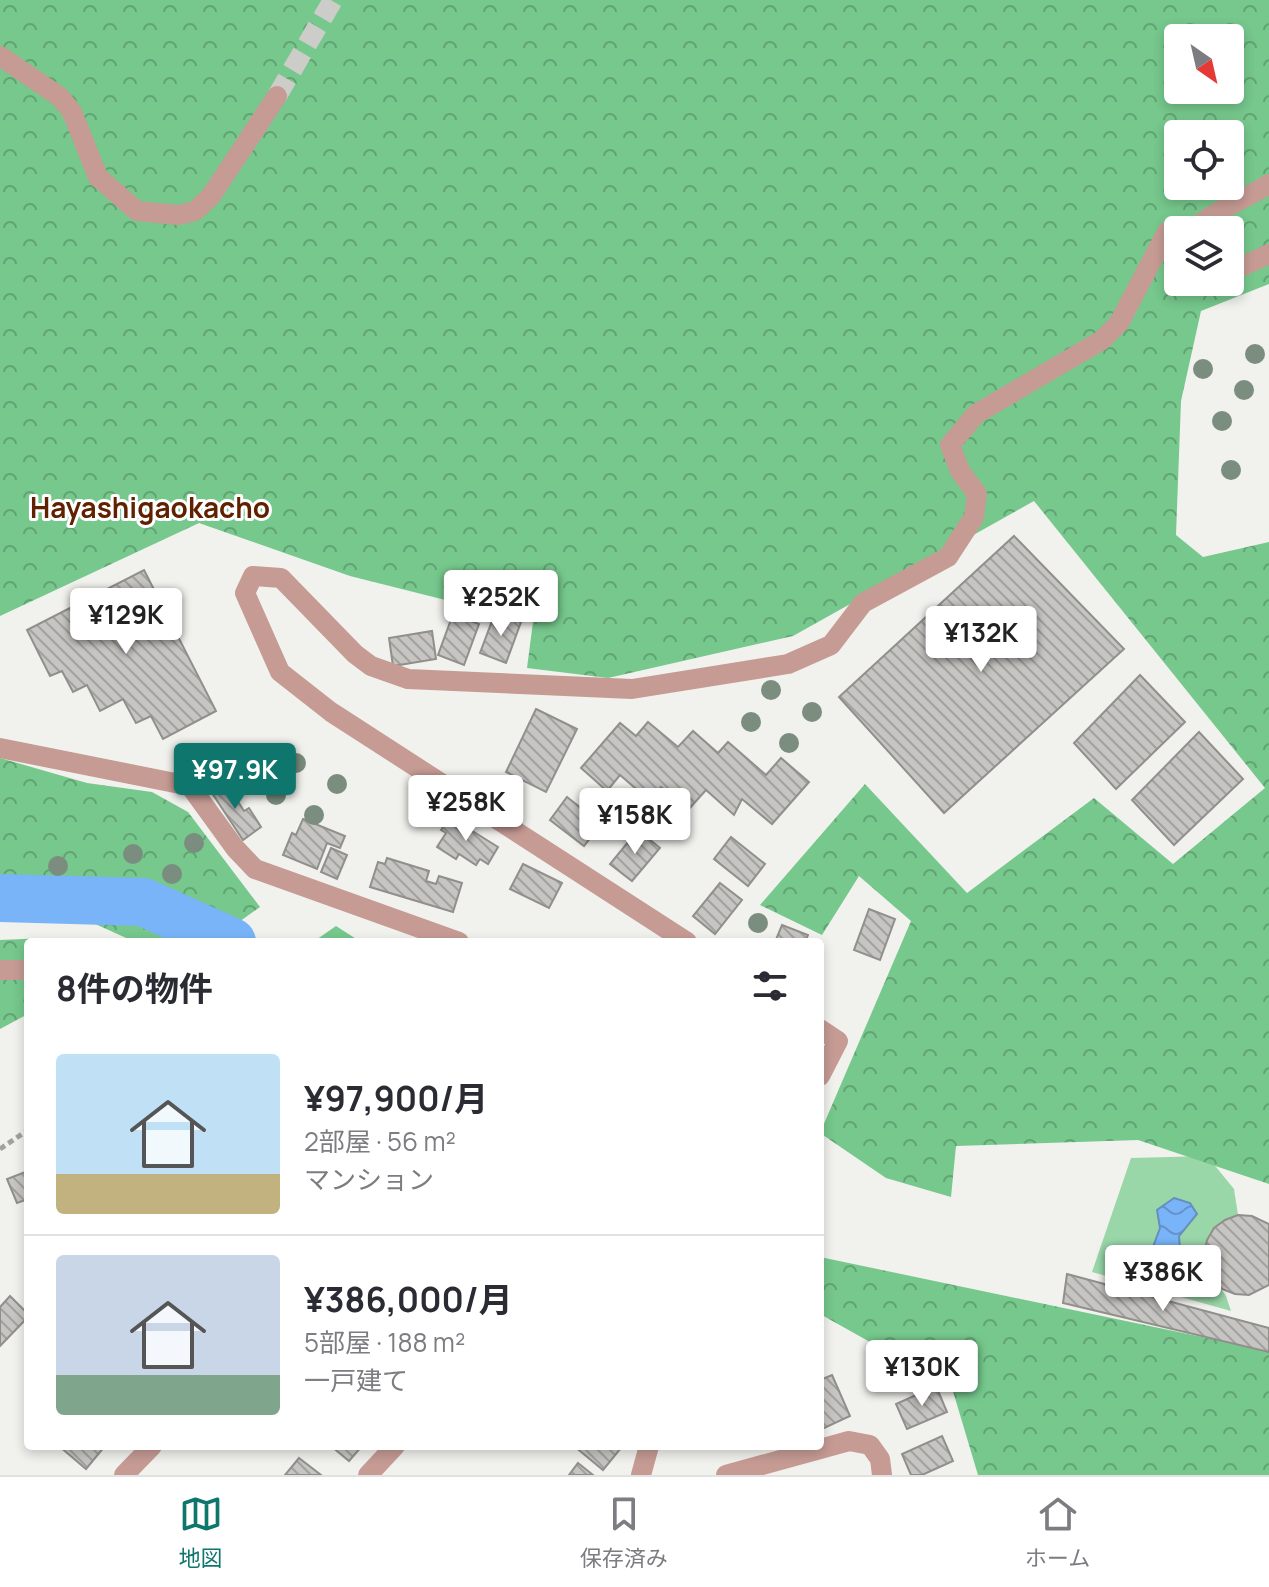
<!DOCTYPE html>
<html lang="ja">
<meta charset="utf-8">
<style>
:root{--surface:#fff;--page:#f7f7f7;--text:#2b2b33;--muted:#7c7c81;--line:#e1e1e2;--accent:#0f766e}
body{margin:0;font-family:Manrope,"Noto Sans JP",sans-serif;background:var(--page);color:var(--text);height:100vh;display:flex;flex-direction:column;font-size:30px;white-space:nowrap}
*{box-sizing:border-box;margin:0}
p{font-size:26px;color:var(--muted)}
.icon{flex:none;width:44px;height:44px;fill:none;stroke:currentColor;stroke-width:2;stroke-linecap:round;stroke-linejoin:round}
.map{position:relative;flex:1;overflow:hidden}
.panel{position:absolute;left:24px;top:938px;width:800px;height:512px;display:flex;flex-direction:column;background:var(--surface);border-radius:8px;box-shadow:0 4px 12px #0003}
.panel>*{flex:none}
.needle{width:52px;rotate:146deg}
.tools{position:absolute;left:1164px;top:24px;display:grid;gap:16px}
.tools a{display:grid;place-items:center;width:80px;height:80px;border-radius:8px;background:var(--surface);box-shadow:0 4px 12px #0003;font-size:40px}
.price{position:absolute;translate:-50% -68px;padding:0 18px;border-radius:8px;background:#fff;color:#222;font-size:26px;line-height:52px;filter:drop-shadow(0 2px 4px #0008)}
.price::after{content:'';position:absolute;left:50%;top:48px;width:24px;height:18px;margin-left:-12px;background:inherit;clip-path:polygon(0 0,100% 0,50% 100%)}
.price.on{background:var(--accent);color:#fff}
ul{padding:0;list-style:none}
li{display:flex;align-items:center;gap:24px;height:200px;padding:0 32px}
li+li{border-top:2px solid var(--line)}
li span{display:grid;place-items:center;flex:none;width:224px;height:160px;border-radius:8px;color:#555}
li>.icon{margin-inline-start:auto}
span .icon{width:96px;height:96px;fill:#fffc;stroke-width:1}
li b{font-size:34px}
h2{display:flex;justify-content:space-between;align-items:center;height:96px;padding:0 32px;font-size:34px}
.tabs{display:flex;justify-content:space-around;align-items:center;height:112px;border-top:2px solid var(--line);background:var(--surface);font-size:22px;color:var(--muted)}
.tabs a{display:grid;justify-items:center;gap:4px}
.tabs .on{color:var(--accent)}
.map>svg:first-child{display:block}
</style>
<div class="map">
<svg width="1269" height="1475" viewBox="0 0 1269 1475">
<defs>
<pattern id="forest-crowns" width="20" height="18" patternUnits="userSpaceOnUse" patternTransform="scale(2)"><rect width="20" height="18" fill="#76c88d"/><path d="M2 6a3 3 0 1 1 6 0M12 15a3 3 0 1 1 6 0" fill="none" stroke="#62a374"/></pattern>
<pattern id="water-waves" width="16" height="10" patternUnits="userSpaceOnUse" patternTransform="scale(2)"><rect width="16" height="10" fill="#79b4f8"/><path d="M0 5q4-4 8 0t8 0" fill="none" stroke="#6493ca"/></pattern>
<pattern id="building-back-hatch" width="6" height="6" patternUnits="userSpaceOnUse" patternTransform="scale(2)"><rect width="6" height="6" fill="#c6c5c2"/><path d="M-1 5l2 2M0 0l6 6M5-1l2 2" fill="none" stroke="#a2a19f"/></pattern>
</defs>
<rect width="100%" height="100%" fill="#f1f1ed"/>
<!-- green -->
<polygon fill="#99d7a9" points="1207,1156 1234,1189 1238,1215 1218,1225 1205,1249 1207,1270 1226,1296 1231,1311 1092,1272 1131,1158"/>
<!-- forest -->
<g fill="url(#forest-crowns)" fill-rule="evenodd">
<path d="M0,0h1269v284l-68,27 -20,90 -5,134 27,22 66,-15v642l-131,-44 -182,6 -5,51 -65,-19 -66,-45 91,-212 -52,-45 -37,59 -62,-30 105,-121 102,109 127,-95 79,66 92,-76 -231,-287 -241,135 -185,42 -81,-10 6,-46 -183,-46 -151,-53 -199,93zM1178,38h52v52h-52zM1178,134h52v52h-52zM1178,230h52v52h-52z"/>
<polygon points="0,758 87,783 152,792 188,812 260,907 211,942 135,942 82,918 44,919 0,900"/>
<polygon points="336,926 361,942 313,942"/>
<polygon points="48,938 49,942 28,942 28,1014 0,1029 0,940"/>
<polygon points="820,1257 1269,1351 1269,1475 978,1475 952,1388 820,1314"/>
</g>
<!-- water -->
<polygon fill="url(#water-waves)" stroke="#668fbe" stroke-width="2" points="1174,1198 1190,1203 1197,1214 1179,1236 1182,1276 1146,1266 1160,1228 1157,1210"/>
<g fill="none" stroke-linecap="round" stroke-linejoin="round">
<!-- river -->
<polyline stroke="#79b4f8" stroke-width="48" points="0,898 143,902 232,942"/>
</g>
<!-- building -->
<g fill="url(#building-back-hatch)" stroke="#908f8c" stroke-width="2">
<polygon points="1014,536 1124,649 944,813 839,697"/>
<polygon points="144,570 216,711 163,739 151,716 136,723 123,699 100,711 87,685 73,692 62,671 50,676 27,630"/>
<polygon points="495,613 521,622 506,663 480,653"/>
<polygon points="453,614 479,624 464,665 438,655"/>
<polygon points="432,631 436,659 393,666 389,638"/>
<polygon points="1140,675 1185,722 1116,789 1074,743"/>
<polygon points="536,709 577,729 546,792 506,772"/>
<polygon points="648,722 678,747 693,731 718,753 728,742 766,775 781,758 809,782 772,824 742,799 734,815 706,790 688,810 661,787 649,800 620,775 607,791 581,768 620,723 636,736"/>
<polygon points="1199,732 1243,779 1174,845 1132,800"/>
<polygon points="224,780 244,811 249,808 261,827 243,840 210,790"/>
<polygon points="567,797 601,824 584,846 550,820"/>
<polygon points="450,817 498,847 488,864 480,859 476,865 459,854 456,859 437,847 446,833 441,830"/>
<polygon points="303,819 345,836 340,848 327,843 317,869 283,855 292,833 296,835"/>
<polygon points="638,830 660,848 632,881 610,864"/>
<polygon points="731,837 765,864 748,886 714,859"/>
<polygon points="331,848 347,855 337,879 321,872"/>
<polygon points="387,858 429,871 426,881 436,884 439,876 462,883 453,912 370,887 378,862 385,864"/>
<polygon points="523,864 562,883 549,908 510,889"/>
<polygon points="720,883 742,900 715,934 693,916"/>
<polygon points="869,909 895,919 880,960 854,950"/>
<polygon points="782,925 808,935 805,942 775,942"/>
<polygon points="28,1171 28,1199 17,1203 7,1179"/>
<polygon points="1238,1215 1252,1216 1269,1224 1269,1285 1249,1295 1235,1294 1222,1289 1212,1279 1205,1267 1204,1253 1207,1240 1214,1228 1225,1220"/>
<polygon points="1067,1274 1269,1328 1269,1352 1063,1303"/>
<polygon points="10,1296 28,1314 28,1317 0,1346 0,1307"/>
<polygon points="832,1375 850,1416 820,1430 820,1380"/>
<polygon points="936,1386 947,1412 907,1429 896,1404"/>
<polygon points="942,1436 953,1461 922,1475 911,1475 902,1454"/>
<polygon points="59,1446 105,1446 86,1469"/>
<polygon points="331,1446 362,1446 349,1461"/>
<polygon points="574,1446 618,1446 621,1448 603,1470"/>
<polygon points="299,1458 321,1475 285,1475"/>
<polygon points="578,1463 593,1475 569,1475"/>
</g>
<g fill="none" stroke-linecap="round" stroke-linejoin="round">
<!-- minor-tunnel -->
<polyline stroke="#ccccc9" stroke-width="20" stroke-dasharray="20 10" stroke-linecap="butt" points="277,96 333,0"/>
<!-- path -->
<polyline stroke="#a1a19e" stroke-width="5" stroke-dasharray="6 4" stroke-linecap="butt" points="0,1149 28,1130"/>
<!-- minor -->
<g stroke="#c69b94" stroke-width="20">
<polyline points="0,56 60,97 72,112 98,177 137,211 178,215 195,211 211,196 277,96"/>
<path d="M1194,230c18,-19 52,-31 75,-46"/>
<polyline points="1178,260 1176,265 1178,269"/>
<polyline points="1230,272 1269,254"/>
<polyline points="1196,282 1201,282"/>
<polyline points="0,748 190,786 235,848 255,869 459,942"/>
<polyline points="687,942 331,712 280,672 245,593 253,576 281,578 355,654 371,666 408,679 632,689 788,664 831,645 863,603 948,557 974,517 977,494 960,471 950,445 976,414 1102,340 1119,323 1167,232 1178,233"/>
<polyline points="0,970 28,970"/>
<polyline points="820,1029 838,1041 820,1076"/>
<polyline points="124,1475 152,1446"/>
<polyline points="368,1475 395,1446"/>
<polyline points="641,1475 649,1446"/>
<polyline points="726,1475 849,1441 870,1445 880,1459 882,1475"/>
</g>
</g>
<!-- trees -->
<g fill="#7a8d7e">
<circle cx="1255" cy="354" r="10"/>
<circle cx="1203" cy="369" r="10"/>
<circle cx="1244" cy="390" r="10"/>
<circle cx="1222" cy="421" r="10"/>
<circle cx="1231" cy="470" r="10"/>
<circle cx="771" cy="690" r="10"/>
<circle cx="812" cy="712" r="10"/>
<circle cx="751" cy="722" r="10"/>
<circle cx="789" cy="743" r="10"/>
<circle cx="296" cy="763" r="10"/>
<circle cx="337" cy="784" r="10"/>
<circle cx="276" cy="795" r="10"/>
<circle cx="314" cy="815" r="10"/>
<circle cx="680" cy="830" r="10"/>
<circle cx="194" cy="843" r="10"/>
<circle cx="133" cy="854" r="10"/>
<circle cx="58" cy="866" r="10"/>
<circle cx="172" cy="874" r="10"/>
<circle cx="758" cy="923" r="10"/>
</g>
<g text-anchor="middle" stroke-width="6" stroke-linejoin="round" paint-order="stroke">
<!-- quarter labels -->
<g font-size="28" font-weight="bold" fill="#602101" stroke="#fff">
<text x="150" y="518">Hayashigaokacho</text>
</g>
</g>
</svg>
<div class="tools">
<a><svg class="needle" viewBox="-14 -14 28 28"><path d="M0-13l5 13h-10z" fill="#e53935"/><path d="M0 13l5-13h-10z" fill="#7c7c81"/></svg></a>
<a><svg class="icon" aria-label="locate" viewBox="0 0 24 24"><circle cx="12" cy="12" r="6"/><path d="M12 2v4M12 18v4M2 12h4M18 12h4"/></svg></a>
<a><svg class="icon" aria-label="layers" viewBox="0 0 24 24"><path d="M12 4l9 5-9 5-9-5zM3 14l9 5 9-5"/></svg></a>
</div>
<b class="price" style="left:501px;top:638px">¥252K</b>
<b class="price" style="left:126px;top:656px">¥129K</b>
<b class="price" style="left:981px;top:674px">¥132K</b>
<b class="price on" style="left:235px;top:811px">¥97.9K</b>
<b class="price" style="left:466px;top:843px">¥258K</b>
<b class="price" style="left:635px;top:856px">¥158K</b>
<b class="price" style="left:1163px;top:1313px">¥386K</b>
<b class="price" style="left:922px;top:1408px">¥130K</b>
<section class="panel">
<h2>8件の物件<svg class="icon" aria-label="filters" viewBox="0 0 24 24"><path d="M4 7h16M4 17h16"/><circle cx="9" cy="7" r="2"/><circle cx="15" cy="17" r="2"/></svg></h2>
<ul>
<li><span style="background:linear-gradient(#bfe0f5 75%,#c2b280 0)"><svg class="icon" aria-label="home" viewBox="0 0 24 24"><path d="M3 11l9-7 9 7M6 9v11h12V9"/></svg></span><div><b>¥97,900/月</b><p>2部屋 · 56 m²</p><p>マンション</p></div></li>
<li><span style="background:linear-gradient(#c9d6e8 75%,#7fa58c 0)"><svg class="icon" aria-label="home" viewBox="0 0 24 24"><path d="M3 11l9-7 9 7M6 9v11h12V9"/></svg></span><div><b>¥386,000/月</b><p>5部屋 · 188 m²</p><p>一戸建て</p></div></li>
</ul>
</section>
</div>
<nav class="tabs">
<a class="on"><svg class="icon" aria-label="map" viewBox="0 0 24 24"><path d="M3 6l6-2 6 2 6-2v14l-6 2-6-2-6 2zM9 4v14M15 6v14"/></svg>地図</a>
<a><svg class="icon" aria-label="saved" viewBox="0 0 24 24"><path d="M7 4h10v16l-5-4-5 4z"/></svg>保存済み</a>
<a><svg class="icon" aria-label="home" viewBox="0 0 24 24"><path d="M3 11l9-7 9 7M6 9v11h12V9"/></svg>ホーム</a>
</nav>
